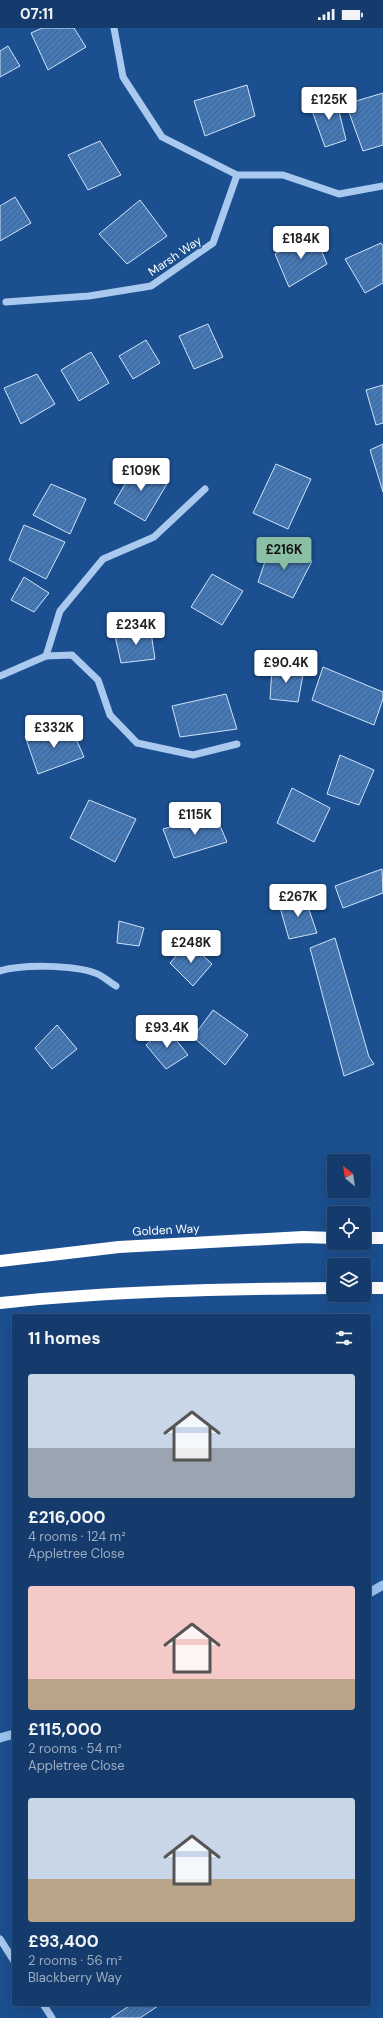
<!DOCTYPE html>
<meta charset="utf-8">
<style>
:root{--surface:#143b6b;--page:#1d4271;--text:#f1f3f6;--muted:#9dadc1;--line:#33557e;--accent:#8abfa5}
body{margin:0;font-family:"DM Sans",sans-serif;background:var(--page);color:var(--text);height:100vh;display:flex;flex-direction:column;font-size:15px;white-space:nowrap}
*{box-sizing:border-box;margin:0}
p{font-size:13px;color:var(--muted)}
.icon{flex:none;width:22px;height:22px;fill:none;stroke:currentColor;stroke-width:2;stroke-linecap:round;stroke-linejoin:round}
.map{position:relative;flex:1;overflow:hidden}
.details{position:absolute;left:12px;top:1286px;width:359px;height:692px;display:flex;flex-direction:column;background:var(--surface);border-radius:4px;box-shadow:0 4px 16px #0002,0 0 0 1px var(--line)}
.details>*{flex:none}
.needle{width:26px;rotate:330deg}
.fabs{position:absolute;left:327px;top:1126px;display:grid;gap:8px}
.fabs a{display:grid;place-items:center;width:44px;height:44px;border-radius:4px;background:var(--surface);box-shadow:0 4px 16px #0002,0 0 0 1px var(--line);font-size:20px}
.price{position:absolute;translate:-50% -34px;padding:0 9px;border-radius:4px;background:#fff;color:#222;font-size:13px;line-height:26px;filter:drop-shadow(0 1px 2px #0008)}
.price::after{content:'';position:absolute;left:50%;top:24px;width:12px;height:9px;margin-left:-6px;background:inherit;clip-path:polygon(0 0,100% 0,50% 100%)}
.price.active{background:var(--accent);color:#111}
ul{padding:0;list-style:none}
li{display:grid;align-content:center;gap:8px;height:212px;padding:0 16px}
li span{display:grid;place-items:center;height:124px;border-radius:4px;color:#555}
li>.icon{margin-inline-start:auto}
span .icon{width:72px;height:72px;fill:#fffc;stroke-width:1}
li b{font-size:17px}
h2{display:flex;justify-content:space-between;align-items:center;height:48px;padding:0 16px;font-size:17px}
.status{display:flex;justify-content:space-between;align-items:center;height:28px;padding:0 20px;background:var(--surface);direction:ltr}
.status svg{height:11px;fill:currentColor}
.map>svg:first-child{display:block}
</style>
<div class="status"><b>07:11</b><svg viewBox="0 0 49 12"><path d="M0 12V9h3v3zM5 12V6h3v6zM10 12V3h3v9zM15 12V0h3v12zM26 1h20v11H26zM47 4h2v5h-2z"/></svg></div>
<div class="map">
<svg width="383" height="1990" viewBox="0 0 383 1990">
<defs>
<pattern id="building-hatch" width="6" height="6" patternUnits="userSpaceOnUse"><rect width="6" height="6" fill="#4478b7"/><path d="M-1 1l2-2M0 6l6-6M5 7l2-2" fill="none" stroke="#486282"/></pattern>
</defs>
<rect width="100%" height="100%" fill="#1b4f8f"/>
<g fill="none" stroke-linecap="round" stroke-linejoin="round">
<!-- stream -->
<g stroke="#9cc4f0" stroke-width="9">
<polyline points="369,1565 383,1557"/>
<polyline points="0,1710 14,1706"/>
</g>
</g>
<!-- building -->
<g fill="url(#building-hatch)" stroke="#cfe3fa">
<polygon points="42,0 74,0 86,19 48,42 31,5"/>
<polygon points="8,18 20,38 0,49 0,23"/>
<polygon points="247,57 255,88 205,108 194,73"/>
<polygon points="383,65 383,117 363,123 346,76"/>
<polygon points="335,67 346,112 325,119 310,77"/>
<polygon points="100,113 121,147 88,162 68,127"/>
<polygon points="15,169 31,195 0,213 0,178"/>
<polygon points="140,172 167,208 127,236 99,206"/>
<polygon points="315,207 327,236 289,259 275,226"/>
<polygon points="381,215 383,218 383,255 365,265 345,231"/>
<polygon points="208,296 223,329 194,341 179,308"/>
<polygon points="146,312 160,335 133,351 119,328"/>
<polygon points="91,324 109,355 79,373 61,342"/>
<polygon points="37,346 55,376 21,396 4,360"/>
<polygon points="383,357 383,395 376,397 366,362"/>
<polygon points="383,416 383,464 370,422"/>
<polygon points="137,436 168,454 145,493 114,475"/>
<polygon points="276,436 311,451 288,501 253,485"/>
<polygon points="51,456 86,471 70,506 33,487"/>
<polygon points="24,497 65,514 46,551 9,532"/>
<polygon points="271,516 312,533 293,570 258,554"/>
<polygon points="212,546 243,563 222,597 191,579"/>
<polygon points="24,549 49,565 34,584 11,572"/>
<polygon points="150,598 155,631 121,635 115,608"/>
<polygon points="272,639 304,641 298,674 270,671"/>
<polygon points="323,639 383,664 383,671 374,697 312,672"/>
<polygon points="226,666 237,701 180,709 172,678"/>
<polygon points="70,697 84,729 38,746 25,708 49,704"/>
<polygon points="340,727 374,742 359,777 327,766"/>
<polygon points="292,760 330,780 314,814 277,795"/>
<polygon points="89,772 136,791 115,834 70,810"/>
<polygon points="215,786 227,814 174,830 163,801"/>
<polygon points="382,841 383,865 343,880 335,858"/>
<polygon points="304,867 317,905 289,911 279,876"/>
<polygon points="119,893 144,900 139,918 117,915"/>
<polygon points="335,910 369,1029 374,1036 344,1048 310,920"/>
<polygon points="188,914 212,936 193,958 170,935"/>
<polygon points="213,982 248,1007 225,1037 193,1009"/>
<polygon points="57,997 77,1021 52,1041 35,1020"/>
<polygon points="166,999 188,1027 166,1041 146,1017"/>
<polygon points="128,1976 161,1976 140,1990 111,1990 129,1978"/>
</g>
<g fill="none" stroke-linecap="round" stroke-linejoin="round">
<!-- minor -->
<g stroke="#a9c9ee" stroke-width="7">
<polyline points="114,0 123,49 162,109 237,147 283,147 339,166 383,158"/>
<polyline points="6,274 89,268 151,258 213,215 237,147"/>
<polyline points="46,628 60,583 103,531 154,509 205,461"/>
<polyline points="0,648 46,628 72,627 98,652 110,687 137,715 193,727 237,716"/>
<path d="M0,943c22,-7 73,-6 95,2 7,2 14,9 21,13"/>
<polyline points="0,1911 14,1933"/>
<polyline points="43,1976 52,1990"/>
</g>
<!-- highway -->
<g stroke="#fff" stroke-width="12">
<polyline points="364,1210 383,1210"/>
<polyline points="0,1233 119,1219 303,1209 334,1210"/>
<polyline points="364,1260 383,1260"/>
<path d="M0,1275c111,-12 222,-14 334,-15"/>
</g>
</g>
<g text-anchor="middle" stroke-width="3" stroke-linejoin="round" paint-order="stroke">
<!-- street labels -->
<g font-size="12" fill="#fff" stroke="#1b4f8f">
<text transform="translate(175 228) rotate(-34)" y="4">Marsh Way</text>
<text transform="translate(166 1202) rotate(-3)" y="4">Golden Way</text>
</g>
</g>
</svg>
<div class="fabs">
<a><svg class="needle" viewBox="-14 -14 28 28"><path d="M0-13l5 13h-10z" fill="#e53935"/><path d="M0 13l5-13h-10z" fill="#9dadc1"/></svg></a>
<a><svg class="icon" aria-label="locate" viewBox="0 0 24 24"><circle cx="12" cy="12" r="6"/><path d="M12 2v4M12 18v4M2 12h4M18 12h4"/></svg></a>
<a><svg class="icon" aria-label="layers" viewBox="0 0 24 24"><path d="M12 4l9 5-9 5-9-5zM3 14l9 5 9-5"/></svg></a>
</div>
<b class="price" style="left:329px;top:93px">£125K</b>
<b class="price" style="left:301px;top:232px">£184K</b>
<b class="price" style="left:141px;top:464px">£109K</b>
<b class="price active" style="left:284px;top:543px">£216K</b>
<b class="price" style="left:136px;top:618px">£234K</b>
<b class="price" style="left:286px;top:656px">£90.4K</b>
<b class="price" style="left:54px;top:721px">£332K</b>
<b class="price" style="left:195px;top:808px">£115K</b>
<b class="price" style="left:298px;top:890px">£267K</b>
<b class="price" style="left:191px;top:936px">£248K</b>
<b class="price" style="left:167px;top:1021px">£93.4K</b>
<section class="details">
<h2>11 homes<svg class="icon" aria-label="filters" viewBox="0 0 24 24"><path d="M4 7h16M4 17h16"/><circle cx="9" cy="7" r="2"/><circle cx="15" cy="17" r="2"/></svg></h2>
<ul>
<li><span style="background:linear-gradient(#c9d6e8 60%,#9aa5b1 0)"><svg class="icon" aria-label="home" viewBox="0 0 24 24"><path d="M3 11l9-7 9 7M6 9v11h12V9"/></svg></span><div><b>£216,000</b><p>4 rooms · 124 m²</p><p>Appletree Close</p></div></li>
<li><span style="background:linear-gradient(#f6c9c9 75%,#b9a48a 0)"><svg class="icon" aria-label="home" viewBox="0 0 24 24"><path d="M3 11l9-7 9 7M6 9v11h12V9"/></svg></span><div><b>£115,000</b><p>2 rooms · 54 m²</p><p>Appletree Close</p></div></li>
<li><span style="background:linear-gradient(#c9d6e8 65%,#b9a48a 0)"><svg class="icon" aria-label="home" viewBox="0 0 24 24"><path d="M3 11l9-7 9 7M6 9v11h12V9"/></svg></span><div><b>£93,400</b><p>2 rooms · 56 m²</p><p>Blackberry Way</p></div></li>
</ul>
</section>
</div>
